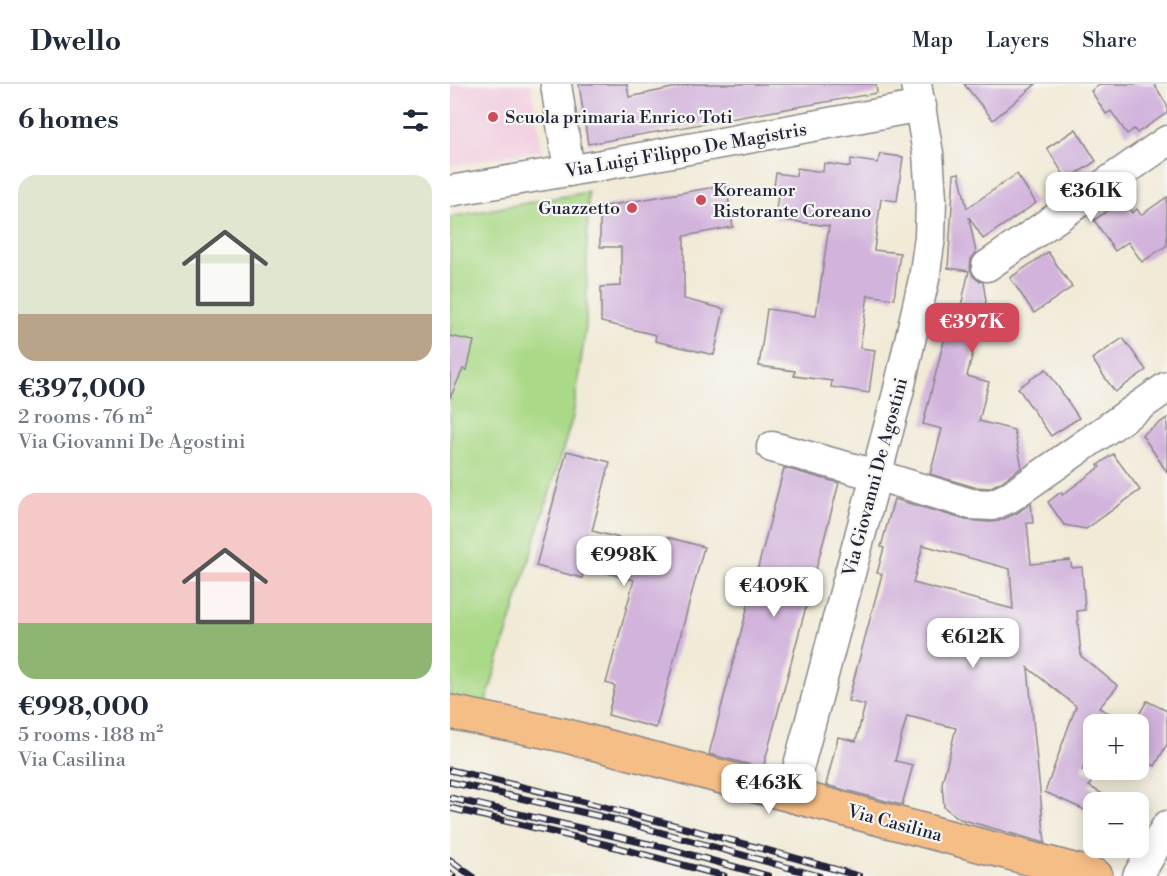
<!DOCTYPE html>
<meta charset="utf-8">
<style>
:root{--surface:#fff;--page:#f6f6f7;--text:#1f2937;--muted:#747a83;--line:#e0e1e3;--accent:#d1495b}
body{margin:0;font-family:"Libre Bodoni",serif;background:var(--page);color:var(--text);height:100vh;display:flex;flex-direction:column;font-size:22px;white-space:nowrap}
*{box-sizing:border-box;margin:0}
p{font-size:20px;color:var(--muted)}
.icon{flex:none;width:33px;height:33px;fill:none;stroke:currentColor;stroke-width:2;stroke-linecap:round;stroke-linejoin:round}
.map{position:relative;flex:1;overflow:hidden}
.details{display:flex;flex-direction:column;background:var(--surface);width:450px}
.details>*{flex:none}
.controls{position:absolute;left:633px;top:630px;display:grid;gap:12px}
.controls a{display:grid;place-items:center;width:66px;height:66px;border-radius:12px;background:var(--surface);box-shadow:0 3px 15px #0003;font-size:30px}
.price{position:absolute;translate:-50% -51px;padding:0 14px;border-radius:12px;background:#fff;color:#222;font-size:20px;line-height:39px;filter:drop-shadow(0 2px 3px #0008)}
.price::after{content:'';position:absolute;left:50%;top:36px;width:18px;height:14px;margin-left:-9px;background:inherit;clip-path:polygon(0 0,100% 0,50% 100%)}
.price.on{background:var(--accent);color:#fff}
ul{padding:0;list-style:none}
li{display:grid;align-content:center;gap:12px;height:318px;padding:0 18px}
li span{display:grid;place-items:center;height:186px;border-radius:18px;color:#555}
li>.icon{margin-inline-start:auto}
span .icon{width:108px;height:108px;fill:#fffc;stroke-width:1}
li b{font-size:26px}
h2{display:flex;justify-content:space-between;align-items:center;height:72px;padding:0 18px;font-size:26px}
header{display:flex;align-items:center;gap:36px;box-sizing:border-box;height:84px;padding:0 30px;background:var(--surface);border-bottom:2px solid var(--line)}
header strong{font-size:28px}
nav{display:flex;gap:33px;margin-inline-start:auto;font-size:21px}
main{display:flex;flex:1;min-height:0}
.map>svg:first-child{display:block}
</style>
<header>
<strong>Dwello</strong>
<nav><a>Map</a><a>Layers</a><a>Share</a></nav>
</header>
<main>
<section class="details">
<h2>6 homes<svg class="icon" aria-label="filters" viewBox="0 0 24 24"><path d="M4 7h16M4 17h16"/><circle cx="9" cy="7" r="2"/><circle cx="15" cy="17" r="2"/></svg></h2>
<ul>
<li><span style="background:linear-gradient(#dfe7d0 75%,#b9a48a 0)"><svg class="icon" aria-label="home" viewBox="0 0 24 24"><path d="M3 11l9-7 9 7M6 9v11h12V9"/></svg></span><div><b>€397,000</b><p>2 rooms · 76 m²</p><p>Via Giovanni De Agostini</p></div></li>
<li><span style="background:linear-gradient(#f6c9c9 70%,#8fb573 0)"><svg class="icon" aria-label="home" viewBox="0 0 24 24"><path d="M3 11l9-7 9 7M6 9v11h12V9"/></svg></span><div><b>€998,000</b><p>5 rooms · 188 m²</p><p>Via Casilina</p></div></li>
</ul>
</section>
<div class="map">
<svg width="717" height="792" viewBox="0 0 717 792">
<rect width="100%" height="100%" fill="#f6f6f2"/>
<filter id="ink" filterUnits="userSpaceOnUse"><feTurbulence type="fractalNoise" baseFrequency=".0167" numOctaves="2"/><feDisplacementMap in="SourceGraphic" scale="12" xChannelSelector="R" yChannelSelector="G"/><feConvolveMatrix kernelMatrix="1 2 1 2 8 2 1 2 1" color-interpolation-filters="sRGB"/></filter>
<filter id="wash" filterUnits="userSpaceOnUse"><feTurbulence type="fractalNoise" baseFrequency=".008" numOctaves="4" result="noise"/><feDisplacementMap in="SourceGraphic" scale="24" xChannelSelector="R" yChannelSelector="G"/><feGaussianBlur stdDeviation="1.35" result="paint"/><feColorMatrix in="noise" values="0 0 0 0 0 0 0 0 0 0 0 0 0 0 0 0 0 1.4 0 .05"/><feComposite in="paint" operator="in"/></filter>
<g filter="url(#wash)">
<rect width="100%" height="100%" fill="#f1ead7"/>
<!-- built -->
<polygon fill="#f2cfe1" points="0,0 81,0 92,66 0,82"/>
<!-- green -->
<polygon fill="#aad987" stroke="#667e61" stroke-width="1.5" points="138,108 136,242 123,332 35,621 0,615 0,133"/>
<g id="blocks">
<!-- building -->
<g fill="#d2b3dc" fill-rule="evenodd">
<polygon points="129,0 177,0 179,13 241,0 426,0 427,9 138,60"/>
<polygon points="514,0 586,0 543,36"/>
<polygon points="651,0 704,0 717,21 717,29 687,49 684,45 677,50 661,27 656,30 641,7"/>
<polygon points="626,45 646,77 617,96 597,64"/>
<polygon points="430,70 453,73 447,117 431,115 424,166 450,169 444,215 418,211 410,264 425,266 419,309 381,303 382,297 344,292 345,287 309,282 317,225 366,232 379,142 325,135 328,110 323,109 326,89 346,92 347,84 373,88 374,79 400,83 401,75 428,79"/>
<polygon points="509,89 517,124 567,90 586,119 533,155 519,133 526,169 521,175 520,184 523,192 529,197 533,198 536,217 517,292 539,298 529,337 564,346 572,383 551,398 539,404 524,403 480,390 492,345 473,340 500,233 508,235 519,187 498,184 504,90"/>
<polygon points="276,101 283,143 234,152 234,215 274,225 264,271 205,257 206,251 151,238 151,203 171,202 171,163 150,163 150,123"/>
<polygon points="717,113 717,161 692,178 678,158 665,167 644,136 674,116 682,129 687,125 691,131"/>
<polygon points="598,168 622,203 584,229 560,194"/>
<polygon points="0,252 24,257 17,286 13,285 0,314"/>
<polygon points="673,254 696,286 665,308 642,275"/>
<polygon points="596,285 629,334 601,352 568,304"/>
<polygon points="717,334 717,388 692,351"/>
<polygon points="117,367 160,378 142,447 213,465 217,453 254,463 206,644 158,631 165,602 156,599 184,496 135,483 132,494 86,482"/>
<polygon points="663,370 690,406 636,445 614,441 598,418 611,408 612,411 650,383 648,381"/>
<polygon points="334,384 389,399 313,684 259,670"/>
<path d="M444,415l72,21 25,2 8,-1 18,-8 14,-10 2,20h-6l4,41 39,-4 2,8 10,-1 3,43 -8,1 4,45 37,30 -19,22 31,16h-36v14l-12,32 13,6 -6,10 27,16h-22v12l-49,-22 31,-86 -48,-38 17,175 -85,-24 -16,-12 -2,-24 14,-55 -49,-12 -12,45 18,4 -11,40 -76,-20 12,-48 18,4 9,-36 -17,-4 34,-127 -5,-1 7,-25 -3,-1zM473,461l87,24 3,40 -100,-26z"/>
<polygon points="697,617 717,627 717,660 705,682 688,673 688,632"/>
</g>
</g>
</g>
<g filter="url(#ink)">
<use href="#blocks" fill-opacity="0" stroke="#8a8689" stroke-width="1.5"/>
<g fill="none" stroke-linecap="round" stroke-linejoin="round">
<defs>
<g id="minor">
<polyline points="106,0 119,87"/>
<polyline points="0,107 141,83 471,22"/>
<polyline points="537,182 717,57"/>
<polyline points="322,363 426,391 521,420 542,421 560,413 717,303"/>
<polyline points="341,711 448,309 474,195 480,153 481,114 478,69 466,0"/>
<polyline points="688,792 717,742"/>
</g>
<polyline id="major" points="0,628 113,651 646,792"/>
</defs>
<!-- minor casing -->
<use href="#minor" stroke="#8a8689" stroke-width="33"/>
<!-- major casing -->
<use href="#major" stroke="#8a8689" stroke-width="36"/>
<!-- minor -->
<use href="#minor" stroke="#fff" stroke-width="30"/>
<!-- major -->
<use href="#major" stroke="#f6be87" stroke-width="33"/>
<defs>
<g id="rail">
<path d="M0,686c137,31 273,67 409,106"/>
<polyline points="0,698 166,736 369,792"/>
<polyline points="0,714 212,763 318,792"/>
<polyline points="0,724 154,760 274,792"/>
<polyline points="0,776 22,792"/>
<polyline points="0,790 3,792"/>
</g>
</defs>
<!-- rail casing -->
<use href="#rail" stroke="#22223b" stroke-width="7"/>
<!-- rail -->
<use href="#rail" stroke="#f6f6f2" stroke-width="4.5" stroke-dasharray="14" stroke-linecap="butt"/>
</g>
</g>
<!-- markers -->
<g fill="#d1495b" stroke="#f6f6f2" stroke-width="2">
<circle cx="43" cy="33" r="6"/>
<circle cx="251" cy="116" r="6"/>
<circle cx="182" cy="124" r="6"/>
</g>
<g text-anchor="middle" stroke-width="4.5" stroke-linejoin="round" paint-order="stroke">
<!-- poi labels -->
<g font-size="18" fill="#22223b" stroke="#f6f6f2" text-anchor="start">
<text x="55" y="39">Scuola primaria Enrico Toti</text>
<text x="263" y="112">Koreamor<tspan x="263" dy="21">Ristorante Coreano</tspan></text>
<text x="170" y="130" text-anchor="end">Guazzetto</text>
</g>
<!-- street labels -->
<g font-size="18" fill="#22223b" stroke="#f6f6f2">
<text transform="translate(236 66) rotate(-10)" y="6">Via Luigi Filippo De Magistris</text>
<text transform="translate(425 393) rotate(-75)" y="6">Via Giovanni De Agostini</text>
<text transform="translate(445 739) rotate(15)" y="6">Via Casilina</text>
</g>
</g>
</svg>
<div class="controls">
<a>+</a>
<a>−</a>
</div>
<b class="price" style="left:641px;top:139px">€361K</b>
<b class="price on" style="left:522px;top:270px">€397K</b>
<b class="price" style="left:174px;top:503px">€998K</b>
<b class="price" style="left:324px;top:534px">€409K</b>
<b class="price" style="left:523px;top:585px">€612K</b>
<b class="price" style="left:319px;top:731px">€463K</b>
</div>
</main>
